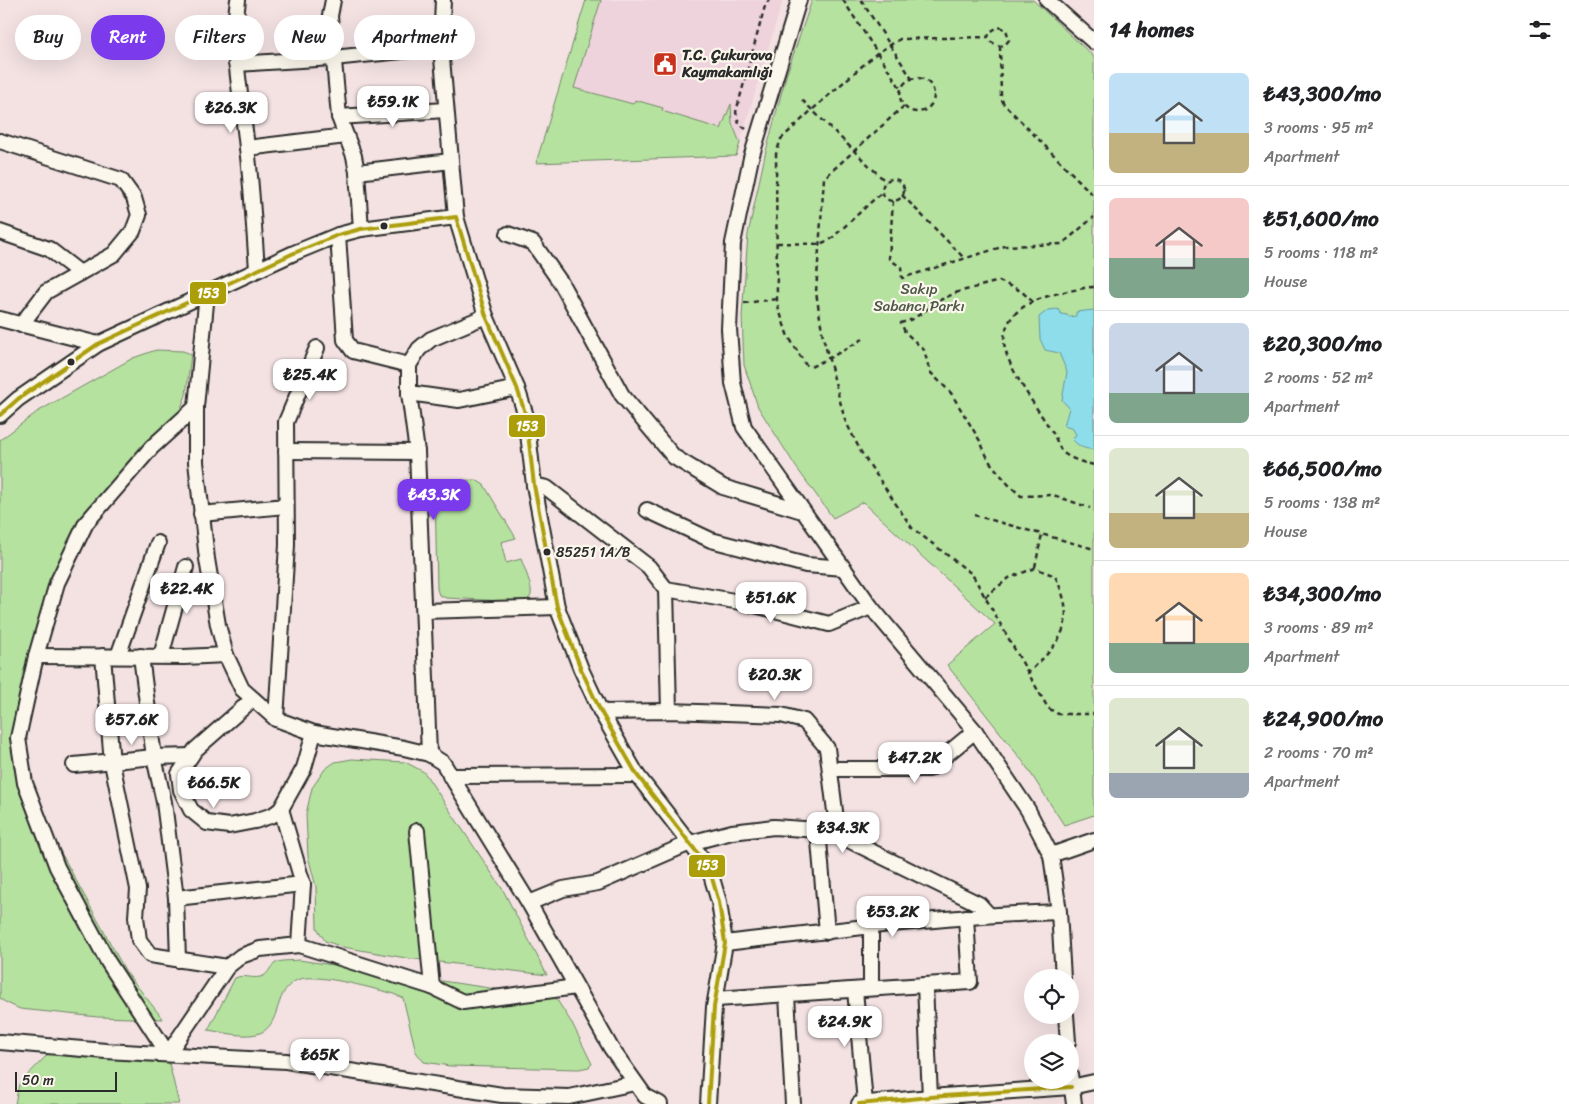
<!DOCTYPE html>
<meta charset="utf-8">
<style>
:root{--surface:#fff;--page:#f2f2f2;--text:#202124;--muted:#757577;--line:#e0e0e0;--accent:#7c3aed}
body{margin:0;font-family:Sriracha,sans-serif;background:var(--page);color:var(--text);height:100vh;display:flex;flex-direction:column;font-size:19px;white-space:nowrap}
*{box-sizing:border-box;margin:0}
p{font-size:16px;color:var(--muted)}
.icon{flex:none;width:28px;height:28px;fill:none;stroke:currentColor;stroke-width:2;stroke-linecap:round;stroke-linejoin:round}
.map{position:relative;flex:1;overflow:hidden}
.details{display:flex;flex-direction:column;background:var(--surface);width:475px}
.details>*{flex:none}
.top-card{position:absolute;left:15px;top:15px;width:475px;height:45px;display:flex;gap:10px}
.fabs{position:absolute;left:1024px;top:969px;display:grid;gap:10px}
.fabs a{display:grid;place-items:center;width:55px;height:55px;border-radius:50%;background:var(--surface);box-shadow:0 5px 20px #0002;font-size:25px}
.scale{position:absolute;left:15px;bottom:12px;width:102px;box-sizing:border-box;padding-left:5px;border:2px solid #2b2b2b;border-top:0;font-size:14px;line-height:18px;white-space:nowrap;color:#2b2b2b;-webkit-text-stroke:4px #fbf7ec;paint-order:stroke}
.price{position:absolute;translate:-50% -42px;padding:0 11px;border-radius:10px;background:#fff;color:#222;font-size:16px;line-height:32px;filter:drop-shadow(0 1px 2px #0008)}
.price::after{content:'';position:absolute;left:50%;top:30px;width:15px;height:11px;margin-left:-8px;background:inherit;clip-path:polygon(0 0,100% 0,50% 100%)}
.price.selected{background:var(--accent);color:#fff}
ul{padding:0;list-style:none}
li{display:flex;align-items:center;gap:15px;height:125px;padding:0 15px}
li+li{border-top:1px solid var(--line)}
li span{display:grid;place-items:center;flex:none;width:140px;height:100px;border-radius:8px;color:#555}
li>.icon{margin-inline-start:auto}
span .icon{width:60px;height:60px;fill:#fffc;stroke-width:1}
li b{font-size:21px}
h2{display:flex;justify-content:space-between;align-items:center;height:60px;padding:0 15px;font-size:21px}
.tag{padding:0 18px;border-radius:22px;background:var(--surface);box-shadow:0 5px 20px #0002;font-size:18px;line-height:45px}
.tag.selected{background:var(--accent);color:#fff}
main{display:flex;flex:1;min-height:0}
.map>svg:first-child{display:block}
</style>
<main>
<div class="map">
<svg width="1094" height="1104" viewBox="0 0 1094 1104">
<rect width="100%" height="100%" fill="#f4e2e3"/>
<filter id="ink" filterUnits="userSpaceOnUse"><feTurbulence type="fractalNoise" baseFrequency=".02" numOctaves="2"/><feDisplacementMap in="SourceGraphic" scale="10" xChannelSelector="R" yChannelSelector="G"/><feConvolveMatrix kernelMatrix="1 2 1 2 8 2 1 2 1" color-interpolation-filters="sRGB"/></filter>
<g filter="url(#ink)">
<!-- built -->
<polygon fill="#efd3dc" points="586,0 783,0 736,156 536,163"/>
<!-- green -->
<g fill="#b6e2a0" stroke="#708666">
<polygon points="586,0 601,0 574,88 633,104 635,100 663,108 662,111 721,129 731,104 732,123 740,143 736,156 536,163"/>
<polygon points="812,0 1033,0 1094,57 1094,815 1064,825 1024,763 947,665 995,624 863,502 833,518 796,467 758,407 744,365 742,316 748,234 765,155 786,76"/>
<polygon points="156,350 183,351 191,354 186,395 177,418 70,551 50,617 29,712 26,748 29,777 47,827 126,972 163,1019 98,1017 20,1009 5,1002 0,998 0,440 37,412 133,358"/>
<path d="M476,480l8,5 32,53 -15,4 5,21 15,-4c3,8 12,29 10,36 -2,5 -6,6 -10,7l-75,-4 -7,-3 -2,-6 -2,-103 8,-5z"/>
<polygon points="352,759 405,762 424,772 503,890 547,975 406,958 343,947 325,941 317,928 316,887 308,856 306,814 312,788 325,769 335,762"/>
<path d="M299,960l204,30 49,2 21,33 19,39 -3,3 -10,2 -129,-3 -26,-4 -8,-10 -13,-54 -12,-5c-21,-5 -76,-21 -94,-13 -27,12 -12,53 -47,55 -13,1 -29,-3 -42,-5l27,-52c9,-4 16,1 25,-1 9,-1 9,-12 18,-15 6,-2 14,-1 21,-2z"/>
<polygon points="49,1053 168,1059 179,1104 15,1104 19,1084"/>
</g>
<!-- water -->
<path fill="#8eddeb" stroke="#66969e" d="M1058,309l3,5 6,1 3,2 6,-1v-4l18,-2v139c-9,1 -16,-3 -22,-10l4,-4 -3,-6 -9,-3 5,-18 -7,-8 5,-28 -8,-19 -14,-3 -5,-11 -1,-22 9,-7z"/>
<g fill="none" stroke-linecap="round" stroke-linejoin="round">
<defs>
<g id="minor">
<path d="M238,0c-8,51 4,97 9,148 5,40 7,81 10,121"/>
<polyline points="333,0 330,16 339,117 354,156 357,172 361,229"/>
<polyline points="443,0 441,47 456,217"/>
<polyline points="799,0 751,158 733,243 729,329 733,383 744,427 871,607 975,731 1028,810 1051,855 1059,912 1063,978"/>
<polyline points="1047,0 1094,42"/>
<polyline points="236,64 333,58 441,47"/>
<polyline points="339,117 445,110"/>
<polyline points="0,141 121,180 134,198 139,215 133,231 114,254 46,292 21,325"/>
<polyline points="247,148 346,136"/>
<polyline points="357,172 451,161"/>
<polyline points="0,232 49,249 80,273"/>
<polyline points="508,234 533,243 561,283 622,395 674,457 723,487 802,511"/>
<polyline points="338,235 345,340 353,351 409,365"/>
<polyline points="207,293 196,407 196,462 207,559 218,625 226,655 242,689 276,719 314,733 404,748 429,754 443,763 529,903 611,1048 645,1096 660,1104"/>
<polyline points="0,319 98,344"/>
<polyline points="409,393 459,400 517,388"/>
<polyline points="196,407 152,447 86,523 57,583 36,656 18,738 25,783 57,867 108,962 168,1054 227,967 241,956 260,949 299,945 303,884 281,809"/>
<polyline points="0,415 18,399 98,344 294,253 338,235 361,229 456,217 486,316 517,388 526,416 534,485 557,607 581,669 601,712 637,775 709,868 719,902 725,943 714,1007 708,1104"/>
<polyline points="286,451 417,452"/>
<polyline points="534,485 547,488 649,567 666,589 669,711"/>
<polyline points="647,510 711,540 806,565 844,568"/>
<polyline points="201,514 286,506"/>
<polyline points="666,589 751,604 829,624 871,607"/>
<polyline points="424,611 557,607"/>
<polyline points="36,656 184,657 226,655"/>
<polyline points="103,656 112,763 138,889 136,917 139,940 150,955 227,967"/>
<polyline points="118,656 158,543"/>
<polyline points="141,656 154,757 164,802 176,898 178,960"/>
<polyline points="161,656 186,567"/>
<polyline points="253,699 195,750 179,774 181,790 191,810 207,823 229,826 255,821 273,815 281,809 304,768 314,733"/>
<polyline points="601,712 669,711 781,715 804,721 827,748 838,835"/>
<polyline points="276,719 287,545 286,422 317,348"/>
<polyline points="429,754 417,452 409,393 409,365 419,349 431,339 486,316"/>
<polyline points="74,765 154,757 191,756"/>
<polyline points="831,769 929,769 975,731"/>
<polyline points="450,776 637,775"/>
<polyline points="818,830 827,932"/>
<polyline points="417,831 432,987"/>
<polyline points="1051,855 1094,840"/>
<polyline points="176,898 303,884"/>
<polyline points="529,903 563,889 598,883 690,843 732,832 774,827 818,830 838,835 979,904 989,915"/>
<polyline points="871,926 871,987"/>
<path d="M725,943c112,-13 222,-27 334,-31"/>
<polyline points="299,945 432,987 463,1002 576,987"/>
<polyline points="925,985 930,1097"/>
<polyline points="855,990 865,1103"/>
<polyline points="787,995 793,1104"/>
<polyline points="716,999 970,982 966,917"/>
<polyline points="1066,1015 1068,1042"/>
<polyline points="0,1042 106,1051 286,1061 502,1095 569,1097 635,1083"/>
<polyline points="1070,1074 1074,1104"/>
<polyline points="859,1104 930,1097 1071,1087 1094,1082"/>
</g>
</defs>
<!-- minor casing -->
<use href="#minor" stroke="#2b2b2b" stroke-width="18"/>
<!-- path -->
<g stroke="#2b2b2b" stroke-width="2.5" stroke-dasharray="5 4" stroke-linecap="butt">
<polyline points="843,0 901,89"/>
<polyline points="861,0 912,79"/>
<polyline points="1000,46 1001,98 1004,104 1094,196"/>
<circle cx="917" cy="95" r="17"/>
<polyline points="802,100 886,182"/>
<polyline points="904,106 824,178 816,292 823,337 845,420 861,452 912,528 972,574 1048,708 1058,714 1094,714"/>
<polyline points="746,129 739,124 736,112 765,6 769,0"/>
<circle cx="893" cy="190" r="11"/>
<polyline points="902,195 964,258"/>
<polyline points="893,201 889,259 901,267 902,278 1005,246 1062,244 1094,217"/>
<polyline points="777,243 819,244 830,240 882,192"/>
<path d="M1094,287c-9,0 -17,3 -26,4 -27,6 -63,15 -64,50 0,24 37,72 50,94 3,6 6,16 11,19 8,6 20,9 29,11"/>
<polyline points="1033,302 1021,291 999,281 958,292 940,300 913,319 901,323 905,332 924,350 930,372 951,393 980,441 989,461 1008,484 1021,496 1053,495 1090,508"/>
<polyline points="744,303 777,299"/>
<polyline points="863,339 835,355 811,367 805,364 787,334 777,303 776,154 781,139 812,110 877,53 900,39 988,37 990,32 998,27 1006,29 1009,40 1005,45 1000,46 991,42 988,37"/>
<polyline points="974,515 1094,549"/>
<polyline points="1035,567 1042,534"/>
<path d="M985,597l24,-19 26,-10 20,8c23,47 7,65 -27,97"/>
</g>
<!-- minor -->
<use href="#minor" stroke="#fbf7ec" stroke-width="14"/>
<defs>
<g id="bus-1">
<polyline points="0,415 18,399 98,344 294,253 338,235 361,229 456,217 486,316 517,388 526,416 534,485 557,607 581,669 601,712 637,775 709,868 719,902 725,943 714,1007 708,1104"/>
<polyline points="859,1104 930,1097 1071,1087"/>
</g>
</defs>
<!-- bus-1 casing -->
<use href="#bus-1" stroke="#fbf7ec" stroke-width="8"/>
<!-- bus-1 -->
<use href="#bus-1" stroke="#ac9e09" stroke-width="4"/>
</g>
</g>
<!-- icons -->
<defs>
<symbol id="civic-square" viewBox="-11 -11 22 22"><rect x="-9" y="-9" width="18" height="18" rx="4" fill="#c8321e" stroke="#fbf7ec"/><path d="M-.6-6.5H3V-4.5H.6V-3L4-1V1h2V6H-6V1h2V-1L-.6-3ZM-1.2 2.5V6h2.4V2.5Z" fill="#fff"/></symbol>
</defs>
<g fill-rule="evenodd">
<use href="#civic-square" x="651" y="50" width="28" height="28"/>
</g>
<!-- markers -->
<g fill="#2b2b2b" stroke="#fbf7ec" stroke-width="2">
<circle cx="384" cy="226" r="4.5"/>
<circle cx="71" cy="362" r="4.5"/>
<circle cx="547" cy="552" r="4.5"/>
</g>
<g text-anchor="middle" stroke-width="4.5" stroke-linejoin="round" paint-order="stroke">
<!-- bus labels -->
<g font-size="14" fill="#2b2b2b" stroke="#fbf7ec" text-anchor="start">
<text x="556" y="557">85251 1A/B</text>
</g>
<!-- poi labels -->
<g font-size="15" font-weight="bold" fill="#2b2b2b" stroke="#fbf7ec" text-anchor="start">
<text x="682" y="60">T.C. Çukurova<tspan x="682" dy="17">Kaymakamlığı</tspan></text>
</g>
<!-- park labels -->
<g font-size="15" fill="#4e5948" stroke="#fbf7ec">
<text x="919" y="294">Sakıp<tspan x="919" dy="17">Sabancı Parkı</tspan></text>
</g>
</g>
<g stroke="#fbf7ec" stroke-width="2">
<rect x="189" y="281" width="38" height="24" rx="5" fill="#ac9e09"/>
<rect x="508" y="414" width="38" height="24" rx="5" fill="#ac9e09"/>
<rect x="688" y="854" width="38" height="24" rx="5" fill="#ac9e09"/>
</g>
<g font-size="14" text-anchor="middle" font-weight="bold" fill="#fff">
<text x="208" y="298">153</text>
<text x="527" y="431">153</text>
<text x="707" y="870">153</text>
</g>
</svg>
<div class="fabs">
<a><svg class="icon" aria-label="locate" viewBox="0 0 24 24"><circle cx="12" cy="12" r="6"/><path d="M12 2v4M12 18v4M2 12h4M18 12h4"/></svg></a>
<a><svg class="icon" aria-label="layers" viewBox="0 0 24 24"><path d="M12 4l9 5-9 5-9-5zM3 14l9 5 9-5"/></svg></a>
</div>
<div class="scale">50 m</div>
<b class="price" style="left:393px;top:128px">₺59.1K</b>
<b class="price" style="left:231px;top:134px">₺26.3K</b>
<b class="price" style="left:310px;top:401px">₺25.4K</b>
<b class="price selected" style="left:434px;top:521px">₺43.3K</b>
<b class="price" style="left:187px;top:615px">₺22.4K</b>
<b class="price" style="left:771px;top:624px">₺51.6K</b>
<b class="price" style="left:775px;top:701px">₺20.3K</b>
<b class="price" style="left:132px;top:746px">₺57.6K</b>
<b class="price" style="left:915px;top:784px">₺47.2K</b>
<b class="price" style="left:214px;top:809px">₺66.5K</b>
<b class="price" style="left:843px;top:854px">₺34.3K</b>
<b class="price" style="left:893px;top:938px">₺53.2K</b>
<b class="price" style="left:845px;top:1048px">₺24.9K</b>
<b class="price" style="left:320px;top:1081px">₺65K</b>
<div class="top-card">
<a class="tag">Buy</a>
<a class="tag selected">Rent</a>
<a class="tag">Filters</a>
<a class="tag">New</a>
<a class="tag">Apartment</a>
</div>
</div>
<section class="details">
<h2>14 homes<svg class="icon" aria-label="filters" viewBox="0 0 24 24"><path d="M4 7h16M4 17h16"/><circle cx="9" cy="7" r="2"/><circle cx="15" cy="17" r="2"/></svg></h2>
<ul>
<li><span style="background:linear-gradient(#bfe0f5 60%,#c2b280 0)"><svg class="icon" aria-label="home" viewBox="0 0 24 24"><path d="M3 11l9-7 9 7M6 9v11h12V9"/></svg></span><div><b>₺43,300/mo</b><p>3 rooms · 95 m²</p><p>Apartment</p></div></li>
<li><span style="background:linear-gradient(#f6c9c9 60%,#7fa58c 0)"><svg class="icon" aria-label="home" viewBox="0 0 24 24"><path d="M3 11l9-7 9 7M6 9v11h12V9"/></svg></span><div><b>₺51,600/mo</b><p>5 rooms · 118 m²</p><p>House</p></div></li>
<li><span style="background:linear-gradient(#c9d6e8 70%,#7fa58c 0)"><svg class="icon" aria-label="home" viewBox="0 0 24 24"><path d="M3 11l9-7 9 7M6 9v11h12V9"/></svg></span><div><b>₺20,300/mo</b><p>2 rooms · 52 m²</p><p>Apartment</p></div></li>
<li><span style="background:linear-gradient(#dfe7d0 65%,#c2b280 0)"><svg class="icon" aria-label="home" viewBox="0 0 24 24"><path d="M3 11l9-7 9 7M6 9v11h12V9"/></svg></span><div><b>₺66,500/mo</b><p>5 rooms · 138 m²</p><p>House</p></div></li>
<li><span style="background:linear-gradient(#ffd9b3 70%,#7fa58c 0)"><svg class="icon" aria-label="home" viewBox="0 0 24 24"><path d="M3 11l9-7 9 7M6 9v11h12V9"/></svg></span><div><b>₺34,300/mo</b><p>3 rooms · 89 m²</p><p>Apartment</p></div></li>
<li><span style="background:linear-gradient(#dfe7d0 75%,#9aa5b1 0)"><svg class="icon" aria-label="home" viewBox="0 0 24 24"><path d="M3 11l9-7 9 7M6 9v11h12V9"/></svg></span><div><b>₺24,900/mo</b><p>2 rooms · 70 m²</p><p>Apartment</p></div></li>
</ul>
</section>
</main>
